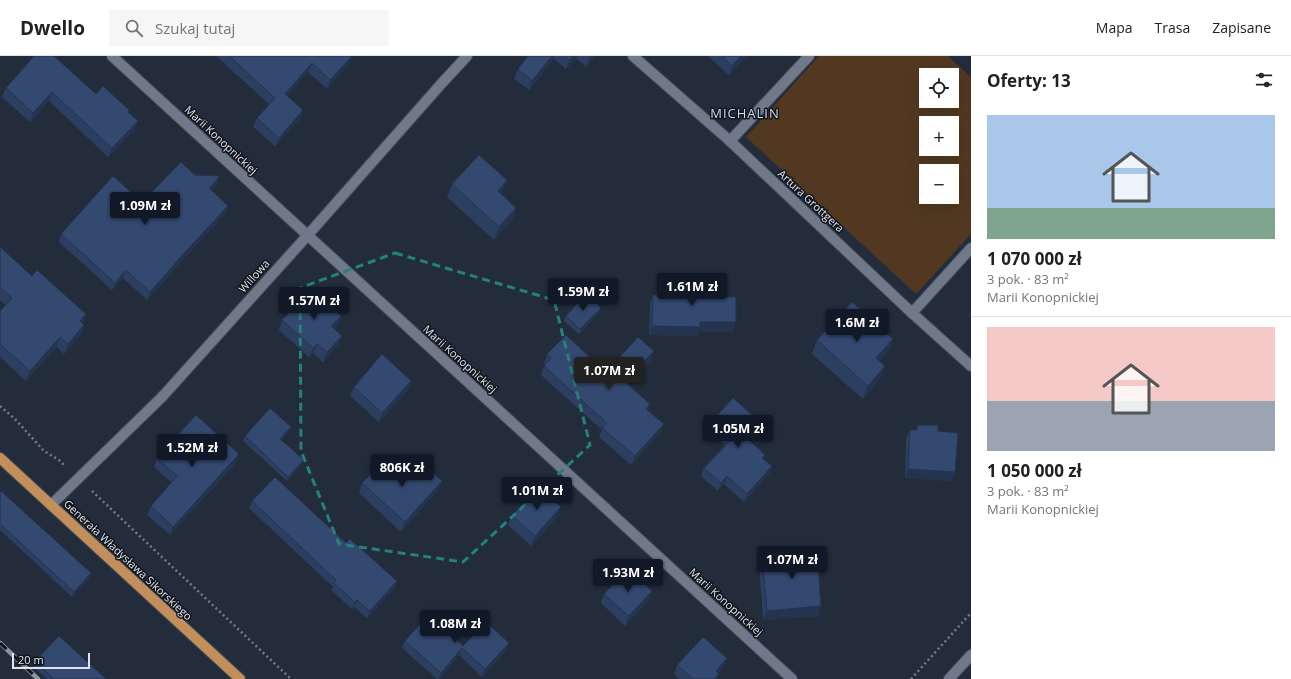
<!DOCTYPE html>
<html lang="pl">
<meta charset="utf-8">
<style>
:root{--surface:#fff;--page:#f6f6f6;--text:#202124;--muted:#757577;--line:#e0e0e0;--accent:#111827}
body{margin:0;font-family:"Open Sans",sans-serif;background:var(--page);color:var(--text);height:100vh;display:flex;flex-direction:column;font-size:15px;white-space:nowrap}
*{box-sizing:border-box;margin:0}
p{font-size:13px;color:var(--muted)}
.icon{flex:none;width:22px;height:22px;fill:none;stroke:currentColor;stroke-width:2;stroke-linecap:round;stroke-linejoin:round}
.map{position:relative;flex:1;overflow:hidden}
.details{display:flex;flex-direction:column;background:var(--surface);width:320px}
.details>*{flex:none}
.tools{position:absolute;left:919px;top:12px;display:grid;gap:8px}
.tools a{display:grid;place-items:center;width:40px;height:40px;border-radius:0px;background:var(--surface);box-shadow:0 4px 16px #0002;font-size:20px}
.scale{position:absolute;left:12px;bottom:10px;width:78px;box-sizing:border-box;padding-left:4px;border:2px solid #dfe5ef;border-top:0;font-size:11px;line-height:14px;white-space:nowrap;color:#dfe5ef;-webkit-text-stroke:3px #10141b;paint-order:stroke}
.price{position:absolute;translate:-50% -34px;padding:0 9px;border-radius:4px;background:var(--accent);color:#fff;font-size:13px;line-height:26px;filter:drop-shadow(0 1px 2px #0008)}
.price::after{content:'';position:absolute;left:50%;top:24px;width:12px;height:9px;margin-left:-6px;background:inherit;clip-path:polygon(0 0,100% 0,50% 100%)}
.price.selected{background:#222;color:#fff}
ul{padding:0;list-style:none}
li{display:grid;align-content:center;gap:8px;height:212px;padding:0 16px}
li+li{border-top:1px solid var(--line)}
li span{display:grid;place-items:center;height:124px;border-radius:0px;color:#555}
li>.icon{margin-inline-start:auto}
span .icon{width:72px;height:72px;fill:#fffc;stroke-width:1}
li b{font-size:17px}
h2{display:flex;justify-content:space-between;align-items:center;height:48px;padding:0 16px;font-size:17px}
header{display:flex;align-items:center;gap:24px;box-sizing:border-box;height:56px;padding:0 20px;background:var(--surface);border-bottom:1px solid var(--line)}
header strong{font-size:19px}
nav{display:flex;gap:22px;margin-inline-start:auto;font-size:14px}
.search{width:280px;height:36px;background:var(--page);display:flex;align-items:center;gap:10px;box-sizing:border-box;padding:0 14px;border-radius:0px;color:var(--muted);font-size:15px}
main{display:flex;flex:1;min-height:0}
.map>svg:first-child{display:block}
</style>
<header>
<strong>Dwello</strong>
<div class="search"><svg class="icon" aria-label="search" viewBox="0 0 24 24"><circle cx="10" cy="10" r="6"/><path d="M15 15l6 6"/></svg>Szukaj tutaj</div>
<nav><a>Mapa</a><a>Trasa</a><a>Zapisane</a></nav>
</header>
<main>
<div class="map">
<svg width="971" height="623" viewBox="0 0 971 623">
<rect width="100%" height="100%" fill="#232c3a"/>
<!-- green -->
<path fill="#523820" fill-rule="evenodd" d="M819,0h129l23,21v157l-55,60 -170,-157zM926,19h26v26h-26zM926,67h26v26h-26zM926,115h26v26h-26z"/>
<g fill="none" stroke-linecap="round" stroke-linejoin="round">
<defs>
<g id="minor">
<polyline points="112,0 792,623"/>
<polyline points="633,0 730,85 912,257 971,310"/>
<polyline points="730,85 809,0"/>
<polyline points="912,257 971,192"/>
<polyline points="51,449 162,341 307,180 442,27 467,0"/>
<polyline points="949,623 971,599"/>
</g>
<polyline id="major" points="0,402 240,623"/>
</defs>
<!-- minor casing -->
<use href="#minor" stroke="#434a57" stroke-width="12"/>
<!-- major casing -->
<use href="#major" stroke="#434a57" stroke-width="12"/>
<!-- path -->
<g stroke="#757d89" stroke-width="2.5" stroke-dasharray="2 3" stroke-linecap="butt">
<polyline points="0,350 15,363 44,395 59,404 65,410"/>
<polyline points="92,435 291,623"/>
<polyline points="911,623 971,557"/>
</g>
<!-- minor -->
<use href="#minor" stroke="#6f798a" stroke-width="10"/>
<!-- major -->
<use href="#major" stroke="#c28f5a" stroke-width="10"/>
<defs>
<polyline id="rail" points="0,587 38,623"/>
</defs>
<!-- rail casing -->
<use href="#rail" stroke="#8e95a1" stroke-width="4.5"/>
<!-- rail -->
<use href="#rail" stroke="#10141b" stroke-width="3" stroke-dasharray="9" stroke-linecap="butt"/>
</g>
<!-- wall -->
<g fill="#2c3f60">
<polygon points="216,0 352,0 349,8 327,33 308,16 287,40 303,54 300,63 275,90 253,71 257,62 269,48"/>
<polygon points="528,0 595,0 586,11 576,2 566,13 554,3 529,34 514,23 518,13"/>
<polygon points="708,0 747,0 729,19"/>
<polygon points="6,32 96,38 129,54 129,56 134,74 108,101 49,45 30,66 2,41"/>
<polygon points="195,119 217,128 211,134 228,150 226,157 174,213 173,216 147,244 123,222 112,234 59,186 61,178 142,146"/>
<polygon points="452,128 502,138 516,152 512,165 494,184 447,141"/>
<polygon points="0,191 84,269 81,279 64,298 57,291 26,325 0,301 0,255 6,249 0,244"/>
<polygon points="667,230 701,233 726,241 733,276 699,276 697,280 649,279 650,248 653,239 664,238"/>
<polygon points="599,257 579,278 564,265 566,260"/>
<polygon points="341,260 338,269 334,273 342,280 338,289 323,306 313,297 309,301 279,274 282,264"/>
<polygon points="893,283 888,296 880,305 880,323 863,343 812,298 817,284"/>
<polygon points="547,298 606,316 651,304 628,329 650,348 648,354 664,368 660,377 631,409 599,381 602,374 541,319 544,310 545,309 544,307"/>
<polygon points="411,325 408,334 379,366 350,340 354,331"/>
<polygon points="711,366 762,368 759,376 750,385 763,403 772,410 769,418 744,446 724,428 718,435 701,420 704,412 725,389 708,374"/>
<polygon points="918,369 938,375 955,416 951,425 905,422 906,383 910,374 916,374"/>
<polygon points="291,371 289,376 281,384 304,404 302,408 287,425 243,385 245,380"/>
<polygon points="239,398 236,407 170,479 147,459 151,450 172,427 154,411 157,402"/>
<polygon points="396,413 418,419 442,425 438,434 401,476 359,437 362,427"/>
<polygon points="0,436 91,517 89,522 72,541 0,474"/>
<polygon points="252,445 346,487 397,525 395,532 367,562 354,551 352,553 331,534 333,531 249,452"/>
<polygon points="512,460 558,460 531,490 508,469"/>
<polygon points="762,499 821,550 818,560 763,564 759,508"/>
<polygon points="604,538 649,544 625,570 601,547"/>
<polygon points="405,585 463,590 506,595 482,621 459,599 439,623 437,623 402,592"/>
<polygon points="35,605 106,623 47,623 33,611"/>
<polygon points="677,609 723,612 718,617 719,618 717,623 679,623 674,618"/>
</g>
<!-- shaded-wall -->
<g fill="#24334e">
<polygon points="352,0 349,8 327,33 330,24"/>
<polygon points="552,0 555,0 554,3 529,34 532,25"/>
<polygon points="573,0 577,0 576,2 566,13 569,4"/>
<polygon points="591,0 595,0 586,11 590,1"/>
<polygon points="741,0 747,0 729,19 732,10"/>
<polygon points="312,7 308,16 281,47 285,38"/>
<polygon points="52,36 49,45 30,66 33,57"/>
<polygon points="303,54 300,63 275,90 279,82"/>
<polygon points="138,65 134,74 108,101 112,92"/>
<polygon points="220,120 217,128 206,140 209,132"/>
<polygon points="507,124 502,138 493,148 498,135"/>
<polygon points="228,150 226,157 174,213 173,216 147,244 150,236 174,208"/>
<polygon points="516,152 512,165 494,184 499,171"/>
<polygon points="126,214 123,222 112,234 115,227"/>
<polygon points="601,252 599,257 579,278 580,273"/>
<polygon points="86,258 83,268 80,265"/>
<polygon points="341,260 338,269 328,280 331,270"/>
<polygon points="700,266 736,266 733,276 699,276 697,280 649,279 652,270"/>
<polygon points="84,269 81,279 64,298 68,288"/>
<polygon points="342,280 338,289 323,306 327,296"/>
<polygon points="60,281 57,291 26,325 30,315"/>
<polygon points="893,283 888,296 871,315 876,302"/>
<polygon points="317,288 313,297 309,301 313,292"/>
<polygon points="654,295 651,304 622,335 625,326"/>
<polygon points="885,310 880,323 863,343 868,330"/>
<polygon points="411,325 408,334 379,366 382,357"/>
<polygon points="650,348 647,357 646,353"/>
<polygon points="664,368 660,377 631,409 635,400"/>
<polygon points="762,368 759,376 745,391 748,383"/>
<polygon points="291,371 289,376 278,388 280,383"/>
<polygon points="239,398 236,407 170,479 173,471"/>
<polygon points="304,404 302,408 287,425 288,421"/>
<polygon points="772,410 769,418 744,446 747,438"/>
<polygon points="908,413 955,416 951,425 905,422"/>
<polygon points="727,420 724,428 718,435 721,427"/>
<polygon points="442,425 438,434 401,476 405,466"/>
<polygon points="561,451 558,460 531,490 535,480"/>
<polygon points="91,517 89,522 72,541 74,536"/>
<polygon points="397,525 395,532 367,562 370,555"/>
<polygon points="652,535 649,544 625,570 629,560"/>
<polygon points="357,544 354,551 352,553 355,546"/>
<polygon points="821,550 818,560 763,564 767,555"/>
<polygon points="509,587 506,595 482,621 485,613"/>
<polygon points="462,592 459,599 438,623 441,617"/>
<polygon points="727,602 723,612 713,623 716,615"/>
<polygon points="719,618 717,623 714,623"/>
</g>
<!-- building -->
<g fill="#334970" stroke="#24334e">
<polygon points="34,0 54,0 96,38 103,30 129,54 128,56 138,65 112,92 52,36 33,57 6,32"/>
<polygon points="229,0 352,0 330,24 312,7 285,38 303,54 279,82 257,62 275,42"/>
<polygon points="528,0 552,0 532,25 518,13"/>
<polygon points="565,0 573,0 569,4"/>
<polygon points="722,0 741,0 732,10"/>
<polygon points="479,99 507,124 498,135 516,152 499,171 452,128"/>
<polygon points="181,106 195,119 220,120 209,132 228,150 174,208 175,208 150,236 126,214 115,227 61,178 113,120 142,146"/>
<polygon points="0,191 32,220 37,214 86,258 80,265 84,269 68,288 60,281 30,315 0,288 0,255 12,242 0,231"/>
<polygon points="700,228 701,233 725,233 726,241 736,241 736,266 700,266 700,271 652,270 653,239 667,238 667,230"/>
<polygon points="311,233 341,260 331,270 342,280 327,296 317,288 313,292 282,264"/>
<polygon points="586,238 601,252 580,273 566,260"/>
<polygon points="852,246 893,283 876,302 885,310 868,330 817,284"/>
<polygon points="566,279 606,316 638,281 654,295 625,326 650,348 646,353 664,368 635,400 602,372 607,367 544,310 551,302 547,298"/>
<polygon points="382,298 411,325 382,357 354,331"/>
<polygon points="733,342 762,368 748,383 765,399 762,402 772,410 747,438 727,420 721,427 704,412 731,384 711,366"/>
<polygon points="270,352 291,371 280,383 304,404 288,421 245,380"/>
<polygon points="196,359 239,398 173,471 151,450 177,420 157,402"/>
<polygon points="918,369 938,369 938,375 958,377 955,416 908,413 910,374 917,374"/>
<polygon points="385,404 396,413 403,406 418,419 426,411 442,425 405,466 362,427"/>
<polygon points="275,421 346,487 350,483 397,525 370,555 357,544 355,546 334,527 336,524 252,445"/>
<polygon points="538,430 561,451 535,480 512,460"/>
<polygon points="1,435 91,517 74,536 0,468 0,436"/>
<polygon points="817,494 821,550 767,555 762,499"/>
<polygon points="628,513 652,535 629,560 604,538"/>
<polygon points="429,558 463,590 486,566 509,587 485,613 462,592 441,617 405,585"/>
<polygon points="59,580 106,623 54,623 35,605"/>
<polygon points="703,581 727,602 716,615 719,618 714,623 693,623 677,609"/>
</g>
<!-- marked area -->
<path fill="none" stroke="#24817b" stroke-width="3" stroke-dasharray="8 5" stroke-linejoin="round" d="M395,197l159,47 36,145 -127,117 -124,-18 -38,-93 -1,-163z"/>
<g text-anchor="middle" stroke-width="3" stroke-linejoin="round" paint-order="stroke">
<!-- street labels -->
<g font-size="11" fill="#dfe5ef" stroke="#10141b">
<text transform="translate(221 84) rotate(43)" y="4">Marii Konopnickiej</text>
<text transform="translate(811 145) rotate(43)" y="4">Artura Grottgera</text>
<text transform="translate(254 220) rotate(-48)" y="4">Willowa</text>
<text transform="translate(460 303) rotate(42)" y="4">Marii Konopnickiej</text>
<text transform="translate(128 504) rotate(43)" y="4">Generała Władysława Sikorskiego</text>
<text transform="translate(726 546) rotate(42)" y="4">Marii Konopnickiej</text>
</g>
<!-- quarter labels -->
<g font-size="13" letter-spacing="1" fill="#d0dbef" stroke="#10141b">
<text x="745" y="62">MICHALIN</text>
</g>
</g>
</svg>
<div class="tools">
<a><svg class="icon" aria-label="locate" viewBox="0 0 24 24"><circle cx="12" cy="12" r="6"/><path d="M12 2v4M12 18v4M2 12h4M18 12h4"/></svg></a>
<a>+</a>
<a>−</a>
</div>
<div class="scale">20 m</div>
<b class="price" style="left:145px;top:170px">1.09M zł</b>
<b class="price" style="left:692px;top:251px">1.61M zł</b>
<b class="price" style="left:583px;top:256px">1.59M zł</b>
<b class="price" style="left:314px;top:265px">1.57M zł</b>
<b class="price" style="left:857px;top:287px">1.6M zł</b>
<b class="price selected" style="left:609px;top:335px">1.07M zł</b>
<b class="price" style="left:738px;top:393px">1.05M zł</b>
<b class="price" style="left:192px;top:412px">1.52M zł</b>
<b class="price" style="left:402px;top:432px">806K zł</b>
<b class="price" style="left:537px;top:455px">1.01M zł</b>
<b class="price" style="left:792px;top:524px">1.07M zł</b>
<b class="price" style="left:628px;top:537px">1.93M zł</b>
<b class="price" style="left:455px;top:588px">1.08M zł</b>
</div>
<section class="details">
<h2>Oferty: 13<svg class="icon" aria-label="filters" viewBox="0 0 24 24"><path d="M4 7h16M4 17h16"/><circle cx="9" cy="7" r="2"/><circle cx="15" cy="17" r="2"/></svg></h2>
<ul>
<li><span style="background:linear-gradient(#a9c7e8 75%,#7fa58c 0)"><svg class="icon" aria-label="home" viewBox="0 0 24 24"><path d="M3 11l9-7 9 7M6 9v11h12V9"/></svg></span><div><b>1 070 000 zł</b><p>3 pok. · 83 m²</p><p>Marii Konopnickiej</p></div></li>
<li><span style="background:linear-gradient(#f6c9c9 60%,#9aa5b1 0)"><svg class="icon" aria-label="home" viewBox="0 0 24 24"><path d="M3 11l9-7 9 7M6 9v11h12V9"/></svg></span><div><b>1 050 000 zł</b><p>3 pok. · 83 m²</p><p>Marii Konopnickiej</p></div></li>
</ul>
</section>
</main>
